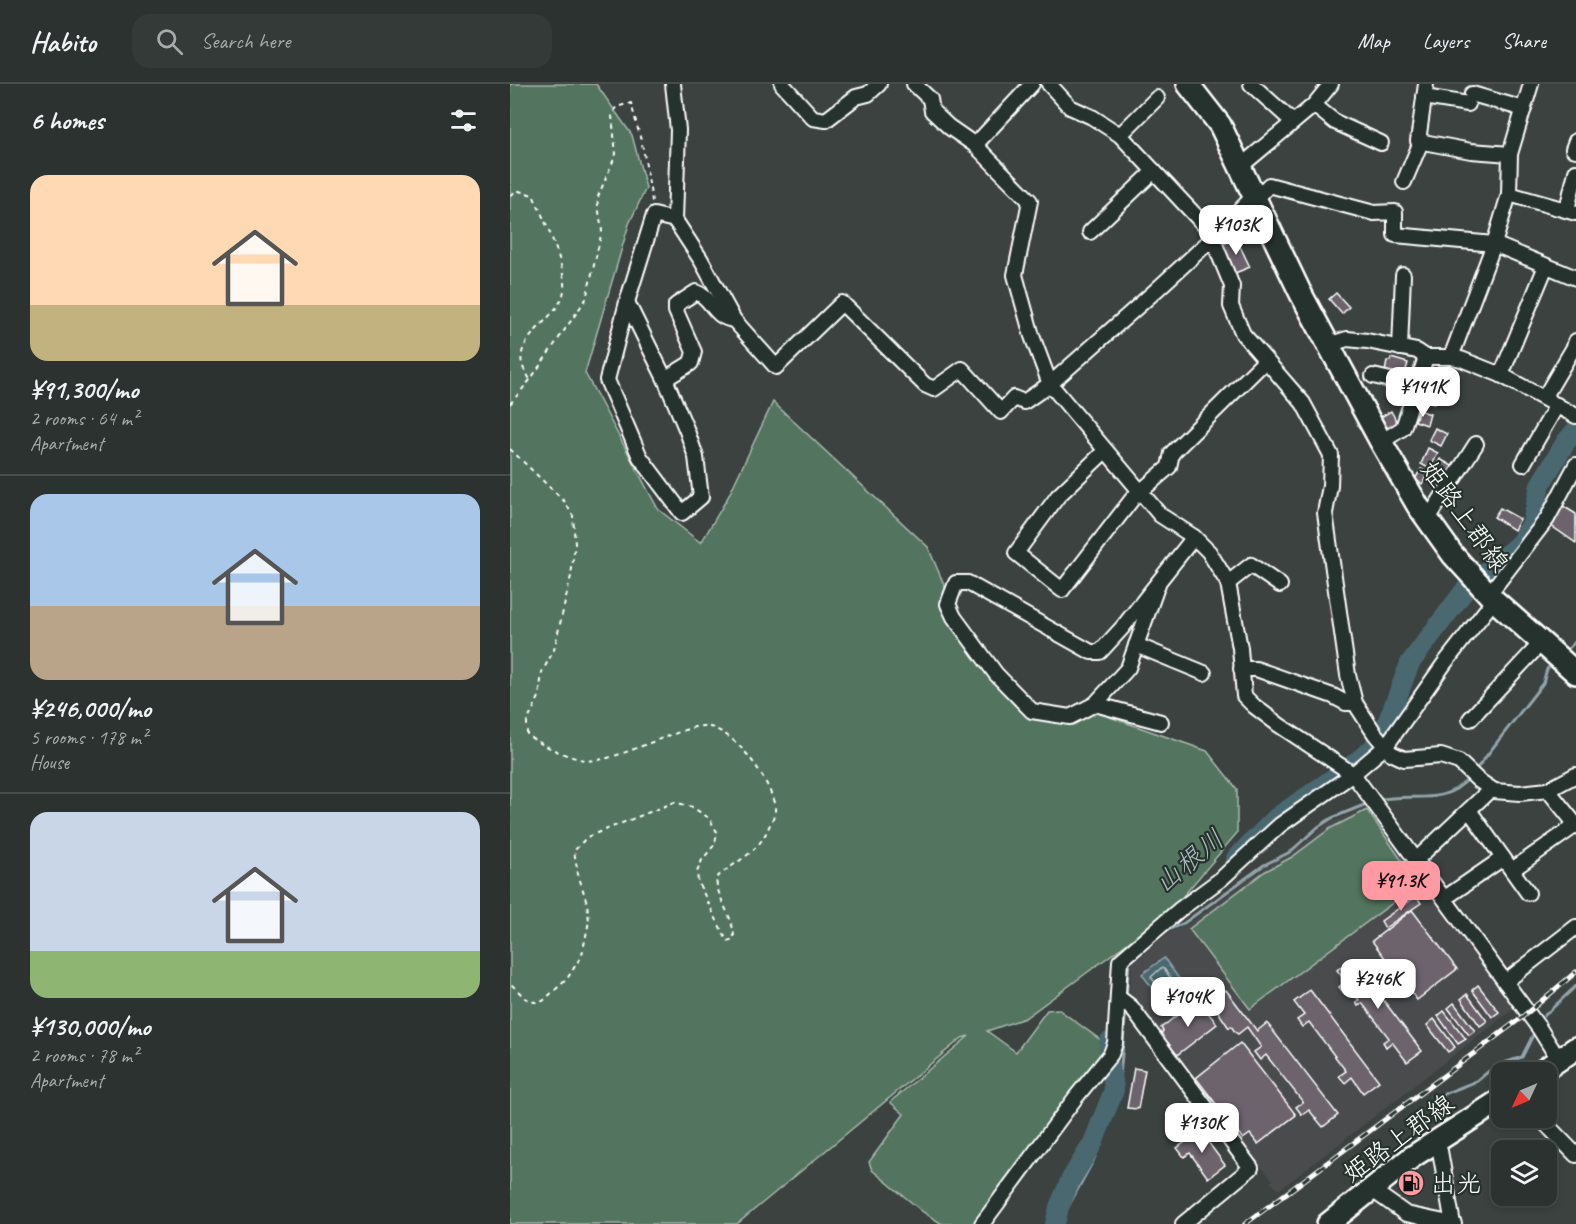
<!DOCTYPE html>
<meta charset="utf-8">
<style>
:root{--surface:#2c3230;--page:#343a38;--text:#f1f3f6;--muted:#a6aaab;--line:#484d4c;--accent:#ff9aa2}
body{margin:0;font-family:Caveat,"Klee One",sans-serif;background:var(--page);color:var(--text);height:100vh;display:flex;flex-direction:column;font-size:22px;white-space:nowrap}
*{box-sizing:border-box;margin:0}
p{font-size:20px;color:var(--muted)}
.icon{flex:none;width:33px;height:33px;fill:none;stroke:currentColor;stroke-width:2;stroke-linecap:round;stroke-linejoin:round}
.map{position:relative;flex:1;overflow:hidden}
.sheet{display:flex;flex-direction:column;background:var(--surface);width:510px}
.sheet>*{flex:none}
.needle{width:39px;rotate:226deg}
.fabs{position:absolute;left:981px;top:978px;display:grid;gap:12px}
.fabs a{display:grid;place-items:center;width:66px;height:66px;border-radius:12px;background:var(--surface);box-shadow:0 3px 9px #0003,0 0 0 2px var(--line);font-size:30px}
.price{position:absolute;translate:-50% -51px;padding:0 14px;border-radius:12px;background:#fff;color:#222;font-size:20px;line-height:39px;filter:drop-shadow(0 2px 3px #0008)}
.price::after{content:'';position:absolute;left:50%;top:36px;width:18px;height:14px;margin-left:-9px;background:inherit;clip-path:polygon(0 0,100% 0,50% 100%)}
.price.on{background:var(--accent);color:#111}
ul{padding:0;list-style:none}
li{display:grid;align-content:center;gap:12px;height:318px;padding:0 30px}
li+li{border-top:2px solid var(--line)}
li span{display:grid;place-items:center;height:186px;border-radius:18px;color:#555}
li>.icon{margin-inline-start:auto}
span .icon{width:108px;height:108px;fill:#fffc;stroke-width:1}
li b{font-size:26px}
h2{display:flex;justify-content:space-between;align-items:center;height:72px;padding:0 30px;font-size:26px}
header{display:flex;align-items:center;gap:36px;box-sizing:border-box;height:84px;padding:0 30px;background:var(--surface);border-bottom:2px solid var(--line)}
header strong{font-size:28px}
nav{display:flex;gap:33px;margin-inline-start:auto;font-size:21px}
.search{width:420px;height:54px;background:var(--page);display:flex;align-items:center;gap:15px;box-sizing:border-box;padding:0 21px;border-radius:18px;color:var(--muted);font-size:22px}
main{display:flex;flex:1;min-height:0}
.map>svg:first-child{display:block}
</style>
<header>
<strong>Habito</strong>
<div class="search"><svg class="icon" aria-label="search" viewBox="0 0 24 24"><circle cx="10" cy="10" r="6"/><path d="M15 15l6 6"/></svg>Search here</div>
<nav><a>Map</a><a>Layers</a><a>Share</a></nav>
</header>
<main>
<section class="sheet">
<h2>6 homes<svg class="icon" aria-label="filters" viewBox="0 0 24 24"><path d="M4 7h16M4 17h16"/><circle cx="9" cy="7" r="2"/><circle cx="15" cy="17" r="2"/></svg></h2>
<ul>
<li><span style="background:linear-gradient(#ffd9b3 70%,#c2b280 0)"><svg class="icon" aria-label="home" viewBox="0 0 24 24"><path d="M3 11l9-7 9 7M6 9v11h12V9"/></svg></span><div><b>¥91,300/mo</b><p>2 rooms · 64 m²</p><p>Apartment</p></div></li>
<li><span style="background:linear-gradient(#a9c7e8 60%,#b9a48a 0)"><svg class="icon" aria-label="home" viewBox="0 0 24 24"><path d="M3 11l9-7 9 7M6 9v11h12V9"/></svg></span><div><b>¥246,000/mo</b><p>5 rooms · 178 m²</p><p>House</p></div></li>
<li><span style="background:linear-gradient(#c9d6e8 75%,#8fb573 0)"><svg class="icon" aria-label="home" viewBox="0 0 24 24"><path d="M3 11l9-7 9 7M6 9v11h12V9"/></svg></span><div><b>¥130,000/mo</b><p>2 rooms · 78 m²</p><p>Apartment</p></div></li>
</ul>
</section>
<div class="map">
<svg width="1066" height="1140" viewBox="0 0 1066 1140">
<rect width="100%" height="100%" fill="#3b4240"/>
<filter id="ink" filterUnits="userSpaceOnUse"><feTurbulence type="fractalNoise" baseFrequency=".0167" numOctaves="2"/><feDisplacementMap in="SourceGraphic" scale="12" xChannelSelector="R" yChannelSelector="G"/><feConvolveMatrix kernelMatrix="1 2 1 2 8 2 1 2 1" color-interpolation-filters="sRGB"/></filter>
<g filter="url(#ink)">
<!-- built -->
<polygon fill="#4a4c4e" points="858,723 1006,923 769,1106 760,1098 763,1096 731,1061 620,910 622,880 658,849 678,840 756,783 795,759 817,740"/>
<!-- green -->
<g fill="#52745e" stroke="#a8baae" stroke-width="1.5">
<polygon points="0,0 86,0 122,51 136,104 119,140 75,289 148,425 191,459 218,413 263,318 418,463 453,545 485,594 536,626 580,626 697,667 727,705 727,749 668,818 646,838 515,934 477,947 506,968 537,926 548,925 596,960 591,966 592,973 465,1140 432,1140 413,1128 362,1086 359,1078 394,1030 380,1018 459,952 452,954 227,1140 0,1140"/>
<polygon points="857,726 908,800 740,925 679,845 754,788 782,773 821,744"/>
</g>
<!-- water -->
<polygon fill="#4a6870" stroke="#92a4a9" stroke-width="1.5" points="654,874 678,907 656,924 632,890"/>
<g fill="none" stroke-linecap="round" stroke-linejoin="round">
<!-- shore -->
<polygon stroke="#b7c3c6" stroke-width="1.5" points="651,884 654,885 669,905 668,908 658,914 656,913 641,893"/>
<!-- stream -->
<g stroke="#92a4a9" stroke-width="3">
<polyline points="1054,569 1066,557"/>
<polyline points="964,688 1033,599 1037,585 1042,580"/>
<path d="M868,716c35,-8 64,8 92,-23"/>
<polyline points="616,914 619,879 654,848 674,839 754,781 780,768 808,743 822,734 859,719"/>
<polyline points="1034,932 1066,902"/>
<polyline points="932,1039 929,1018 934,1010 967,997 985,982 1012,973 1023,951"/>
<polyline points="546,1140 552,1134 584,1075 608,1016 616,924"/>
</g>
<!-- river -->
<g stroke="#4a6870" stroke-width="20">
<polyline points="973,490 1009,460 1022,440 1030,401 1056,358 1066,346"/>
<polyline points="726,774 766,734 844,680 863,664 874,647 900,579 955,506"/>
<polyline points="545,1140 549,1123 561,1095 583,1059 604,1006 603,996 599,983 599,958"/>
</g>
</g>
<!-- building -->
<g fill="#6c646d" stroke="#fff" stroke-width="1.5">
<polygon points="726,154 740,183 725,189 711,161"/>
<polygon points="826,209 839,223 832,230 819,215"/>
<polygon points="881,274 898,279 894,293 875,288 877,277 880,277"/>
<polygon points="916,304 927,308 924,320 910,315 912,308 915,308"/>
<polygon points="909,326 920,330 917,341 905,337"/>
<polygon points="881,327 888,340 876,347 869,334"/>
<polygon points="925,344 937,350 931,362 919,356"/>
<polygon points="918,364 928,369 920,385 911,380"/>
<polygon points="930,375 944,383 939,393 925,385"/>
<polygon points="911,385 918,389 912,400 905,395"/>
<polygon points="1053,422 1066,430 1066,459 1040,441"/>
<polygon points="990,424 1010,435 1004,446 984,433"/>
<polygon points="906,812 911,819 875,844 871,837"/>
<polygon points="902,826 947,885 907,916 862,857"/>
<polygon points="842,875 912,967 897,978 882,958 876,963 873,958 879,954 852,919 848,922 846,918 849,916 841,905 835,910 829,903 836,898 827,886"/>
<polygon points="968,901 989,928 982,933 962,906"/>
<polygon points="716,906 747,947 757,939 828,1031 813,1043 799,1026 792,1031 786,1023 793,1018 756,971 750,976 744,968 751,963 737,943 728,950 725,948 721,942 719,944 701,917"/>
<polygon points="800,906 869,997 853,1009 842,993 835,999 829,992 836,987 799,938 792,943 787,936 794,931 784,918"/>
<polygon points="957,910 977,937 970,942 951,915"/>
<polygon points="690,918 707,940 667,971 651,950 653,947 651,944 671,928 673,931"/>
<polygon points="944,919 965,947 959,951 938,924"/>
<polygon points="934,927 956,955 948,960 928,932"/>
<polygon points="924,935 945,963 938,968 917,941"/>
<polygon points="730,959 786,1031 748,1060 740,1050 733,1055 686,994"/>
<polygon points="624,984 635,986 628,1025 617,1024"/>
<polygon points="690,1047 715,1081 698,1094 680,1069 674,1073 667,1064"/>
</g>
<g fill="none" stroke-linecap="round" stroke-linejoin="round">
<defs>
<g id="minor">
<polyline points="163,0 168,46 165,136 191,176 224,236 266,283 332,219 415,301 424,305 452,285 491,328 504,314 514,318 540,300 643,209 703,154 737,119 746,115 759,101 864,129 885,128 885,151 984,160 1066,194"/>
<polyline points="272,0 303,34 316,36 346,13 358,10 369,0"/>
<polyline points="404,0 420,15 422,27 439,43 465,61 520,117 505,191 522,252 540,300 650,431 684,453 699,468 718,499 730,564 734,612 744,622 769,641 843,690 1029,944 1049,976"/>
<polyline points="539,0 560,23 582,33 610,51 699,146 722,202 721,222 733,250 793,319 821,371 820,402 815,429 838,591 845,619 865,650 881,669 894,675 931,672 949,678 968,696 984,707 1010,709 1038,706 1066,691"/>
<polyline points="741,0 783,38"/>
<polyline points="916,0 908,57 961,67 1000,70"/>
<polyline points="962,10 1014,25"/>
<polyline points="914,13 958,20"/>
<polyline points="804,21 825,38 871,59"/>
<polyline points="610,51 647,14"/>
<polyline points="1066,57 1063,65 1066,66"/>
<polyline points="465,61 522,0"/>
<polyline points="731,82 804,21 821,0"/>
<polyline points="894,98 911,58"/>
<polyline points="999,110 1000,70 1021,0"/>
<polyline points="1057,125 1066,88"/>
<polyline points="580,148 644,87"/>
<polyline points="117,218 144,131 165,136"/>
<polyline points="818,261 837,255 857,257 907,267 916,273 941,273 951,275 991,291 1066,332"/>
<polyline points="890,264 893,191"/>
<polyline points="941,273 984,160 999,110 1066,129"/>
<polyline points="991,291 1036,182"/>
<polyline points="863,292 907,302"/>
<path d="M155,295l-38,-77 -20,78 33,77 42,56 19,-16 -5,-40 -9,-26 -22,-52 26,-16 3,-11 -18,-41v-6l20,-13c17,6 16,25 38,28"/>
<polyline points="1034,314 1064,263 1066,257"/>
<polyline points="871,358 893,344 916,273"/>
<polyline points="595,367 548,412 506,469 552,506 623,414 659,383 662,369 755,277"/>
<polyline points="1013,380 1047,321"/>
<polyline points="918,435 966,360"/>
<polyline points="718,499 741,481 770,501"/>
<polyline points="648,500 618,584 585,620 560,633 522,627 486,590 444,533 438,520 446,499 458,499 581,568 590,568 612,544 684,453"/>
<polyline points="979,510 1037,435 1066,381"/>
<polyline points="626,561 694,589"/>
<polyline points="731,585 746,585 823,612 836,619 845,619"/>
<polyline points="585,620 651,638"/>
<polyline points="960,635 1031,559"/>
<polyline points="1038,706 1066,741"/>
<polyline points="959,726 1018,809"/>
<polyline points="907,775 981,705"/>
<polyline points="1002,786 1066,741"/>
<polyline points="935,814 993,774"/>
<polyline points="995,898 1066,843"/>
<polyline points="608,913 621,923 741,1084 673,1140"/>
<polyline points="1030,1034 1066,1071"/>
<polyline points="926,1057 930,1067 943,1140"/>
<polyline points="861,1105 896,1130 944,1140"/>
<polyline points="472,1140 566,1013 601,970 605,959 610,877 669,826 711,795 770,741 843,690 876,662 934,580 984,516"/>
</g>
<g id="primary">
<polyline points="678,0 710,41 790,208 871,358 908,422 943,471 984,516 1066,589"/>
<polyline points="1031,988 1066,964"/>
<polyline points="818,1140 902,1073 992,1015"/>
</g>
</defs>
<!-- minor casing -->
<use href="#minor" stroke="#fff" stroke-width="18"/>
<!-- primary casing -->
<use href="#primary" stroke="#fff" stroke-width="26"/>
<!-- path -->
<g stroke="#fff" stroke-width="2" stroke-dasharray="4.5 4.5" stroke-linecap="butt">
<path d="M0,111l9,-4 14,4c10,22 37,77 30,100 -7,24 -47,42 -41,69 1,5 6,11 8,16"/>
<polyline points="0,320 20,296 76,215 92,147 87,115 106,70 102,32 106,23 121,19 133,64 142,117 146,119"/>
<path d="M0,365l55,53 8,14 2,28 -4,32 -17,74 -12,22 -3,25 -12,25v13c16,11 52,29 72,25 23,-5 47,-16 69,-24 10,-3 24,-10 35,-10 31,1 68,54 72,82 1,7 -6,18 -9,25 -10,21 -33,30 -50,45 1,22 18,38 18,61l-7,2 -29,-59 -1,-10 5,-12 13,-16 2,-12 -8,-14 -17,-11 -17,-5 -88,35 -13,14 4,23 9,29 2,18 -7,34 -15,24 -24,22 -9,1 -9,-4 -15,-15"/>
</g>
<!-- minor -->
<use href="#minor" stroke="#26332d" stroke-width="14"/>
<!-- primary -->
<use href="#primary" stroke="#26332d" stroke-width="21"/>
<defs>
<polyline id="rail" points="735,1140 1011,934 1066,888"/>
</defs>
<!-- rail casing -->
<use href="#rail" stroke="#fff" stroke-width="5"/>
<!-- rail -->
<use href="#rail" stroke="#26332d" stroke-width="3" stroke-dasharray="9" stroke-linecap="butt"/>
</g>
</g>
<!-- icons -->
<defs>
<symbol id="fuel-disc" viewBox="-11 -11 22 22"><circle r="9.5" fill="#ff9aa2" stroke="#26332d"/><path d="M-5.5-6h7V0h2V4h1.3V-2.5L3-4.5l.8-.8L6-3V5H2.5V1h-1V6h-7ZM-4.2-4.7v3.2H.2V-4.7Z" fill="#111"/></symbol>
</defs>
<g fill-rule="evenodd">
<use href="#fuel-disc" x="886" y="1084" width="30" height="30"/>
</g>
<g text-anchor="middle" stroke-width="4.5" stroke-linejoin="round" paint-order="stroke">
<!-- street labels -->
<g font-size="26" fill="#fff" stroke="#26332d">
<text transform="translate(955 432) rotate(54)" y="9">姫路上郡線</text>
<text transform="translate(888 1054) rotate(-36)" y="9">姫路上郡線</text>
</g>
<!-- poi labels -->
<g font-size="26" fill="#fff" stroke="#26332d" text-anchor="start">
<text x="920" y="1108">出光</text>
</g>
<!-- water labels -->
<g font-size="27" font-style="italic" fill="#aebbbf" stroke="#26332d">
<text transform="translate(679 777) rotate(-40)" y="9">山根川</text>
</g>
</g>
</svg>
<div class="fabs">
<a><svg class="needle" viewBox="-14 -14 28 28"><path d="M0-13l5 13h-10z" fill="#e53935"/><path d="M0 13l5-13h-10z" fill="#a6aaab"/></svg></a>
<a><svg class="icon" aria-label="layers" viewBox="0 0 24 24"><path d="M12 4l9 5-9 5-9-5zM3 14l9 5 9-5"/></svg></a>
</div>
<b class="price" style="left:726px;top:172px">¥103K</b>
<b class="price" style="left:913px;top:334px">¥141K</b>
<b class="price on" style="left:891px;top:828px">¥91.3K</b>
<b class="price" style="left:868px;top:926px">¥246K</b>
<b class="price" style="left:678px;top:944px">¥104K</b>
<b class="price" style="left:692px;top:1070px">¥130K</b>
</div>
</main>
